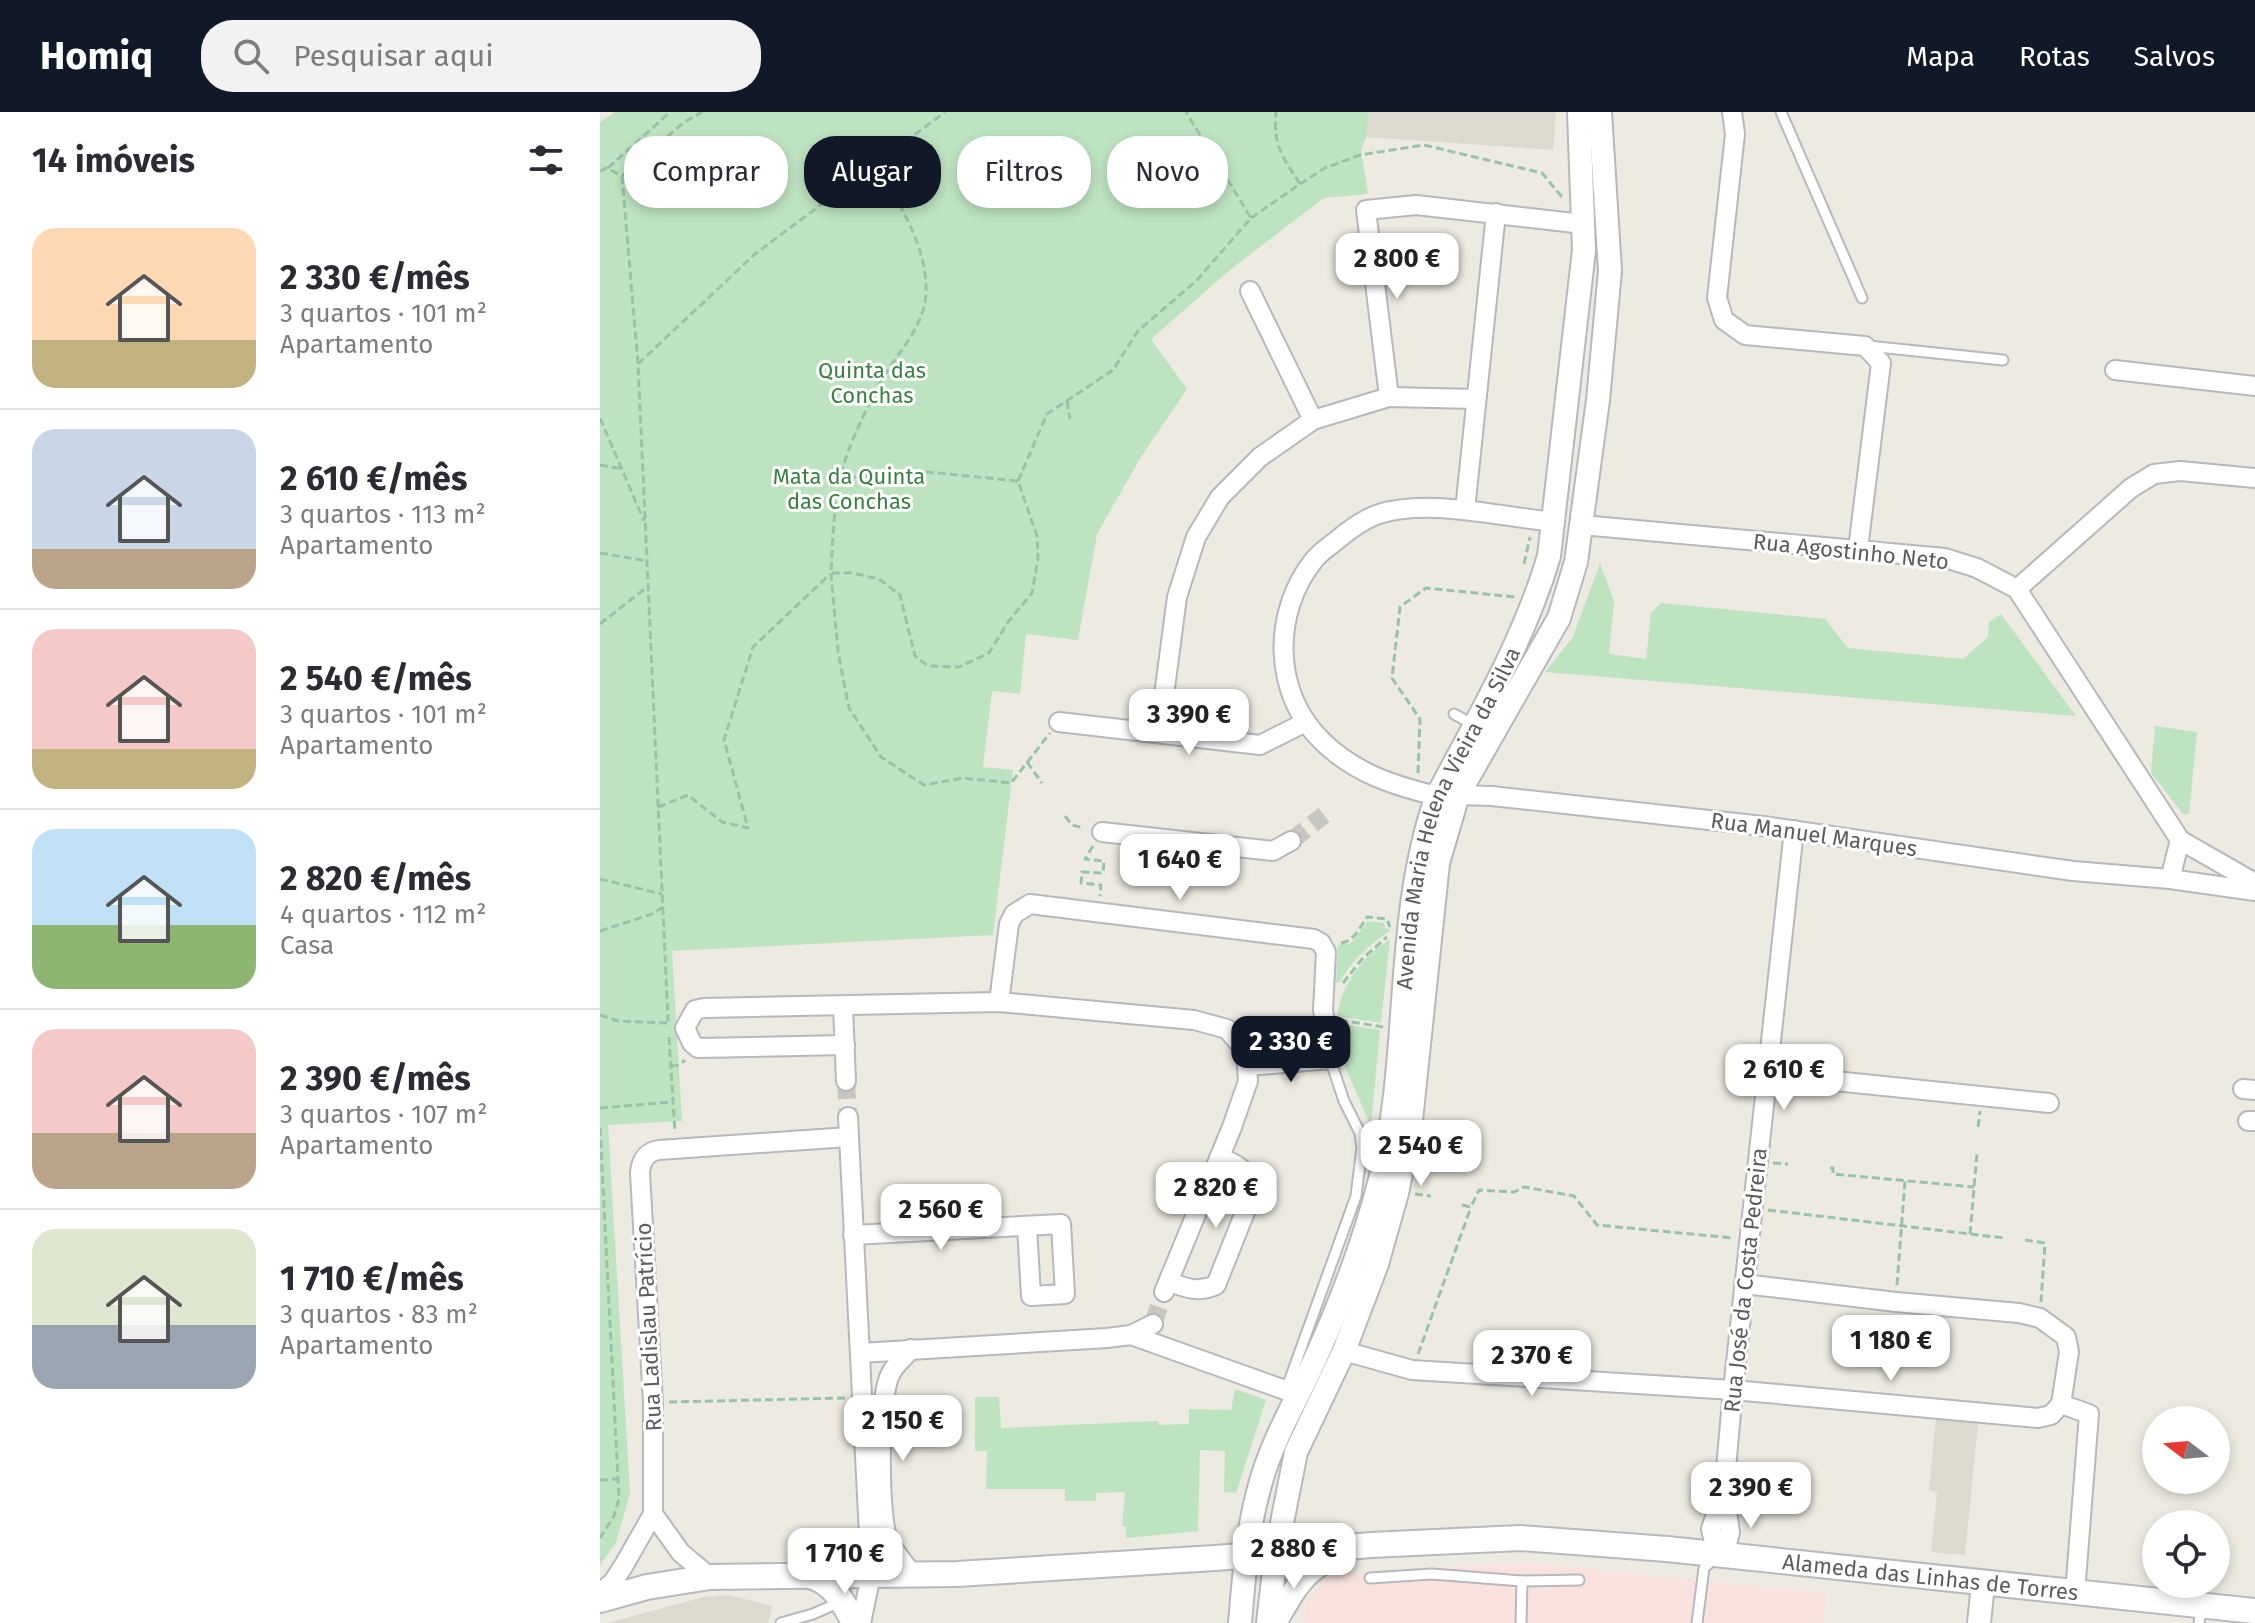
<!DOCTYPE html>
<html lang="pt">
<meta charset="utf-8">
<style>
:root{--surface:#fff;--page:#f2f2f3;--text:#2b2b33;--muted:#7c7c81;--line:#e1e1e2;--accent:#111827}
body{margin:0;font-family:"Fira Sans",sans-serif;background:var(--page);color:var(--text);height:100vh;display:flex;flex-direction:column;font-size:30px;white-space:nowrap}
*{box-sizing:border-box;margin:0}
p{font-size:26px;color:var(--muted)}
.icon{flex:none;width:44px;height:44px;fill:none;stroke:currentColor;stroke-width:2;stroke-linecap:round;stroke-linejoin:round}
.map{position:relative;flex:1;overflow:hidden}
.sheet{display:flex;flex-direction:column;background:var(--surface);width:600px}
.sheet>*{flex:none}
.guide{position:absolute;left:24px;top:24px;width:760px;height:72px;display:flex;gap:16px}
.needle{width:52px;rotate:286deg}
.fabs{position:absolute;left:1542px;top:1294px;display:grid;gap:16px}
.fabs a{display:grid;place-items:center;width:88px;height:88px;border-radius:50%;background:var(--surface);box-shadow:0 4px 12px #0003;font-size:40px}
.price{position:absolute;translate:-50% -68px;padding:0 18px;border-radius:16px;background:#fff;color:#222;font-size:26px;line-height:52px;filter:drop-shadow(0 2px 4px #0008)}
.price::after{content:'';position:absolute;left:50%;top:48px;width:24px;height:18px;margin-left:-12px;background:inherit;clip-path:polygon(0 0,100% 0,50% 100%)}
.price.on{background:var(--accent);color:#fff}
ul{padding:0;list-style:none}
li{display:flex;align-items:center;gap:24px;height:200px;padding:0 32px}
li+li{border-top:2px solid var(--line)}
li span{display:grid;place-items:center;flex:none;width:224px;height:160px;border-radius:24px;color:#555}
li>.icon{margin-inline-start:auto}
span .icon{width:96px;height:96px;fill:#fffc;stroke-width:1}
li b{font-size:34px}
h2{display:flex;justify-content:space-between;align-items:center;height:96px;padding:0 32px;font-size:34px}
.chip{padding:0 28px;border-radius:32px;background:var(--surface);box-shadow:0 4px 12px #0003;font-size:28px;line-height:72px}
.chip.on{background:var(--accent);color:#fff}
header{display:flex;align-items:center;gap:48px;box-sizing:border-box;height:112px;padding:0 40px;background:var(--accent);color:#fff}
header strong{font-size:38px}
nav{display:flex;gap:44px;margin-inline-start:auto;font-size:28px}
.search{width:560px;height:72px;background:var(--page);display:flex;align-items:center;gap:20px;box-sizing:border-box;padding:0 28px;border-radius:32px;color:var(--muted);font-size:30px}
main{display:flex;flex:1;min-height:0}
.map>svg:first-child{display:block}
</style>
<header>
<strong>Homiq</strong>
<div class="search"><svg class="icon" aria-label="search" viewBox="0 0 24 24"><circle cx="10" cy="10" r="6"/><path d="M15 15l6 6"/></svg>Pesquisar aqui</div>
<nav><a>Mapa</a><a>Rotas</a><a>Salvos</a></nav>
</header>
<main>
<section class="sheet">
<h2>14 imóveis<svg class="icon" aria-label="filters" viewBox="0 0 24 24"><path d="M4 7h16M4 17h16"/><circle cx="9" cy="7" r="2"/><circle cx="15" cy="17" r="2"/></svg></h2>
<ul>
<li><span style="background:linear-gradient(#ffd9b3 70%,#c2b280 0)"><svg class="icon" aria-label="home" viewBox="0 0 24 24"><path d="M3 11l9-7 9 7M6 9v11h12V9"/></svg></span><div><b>2 330 €/mês</b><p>3 quartos · 101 m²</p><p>Apartamento</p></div></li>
<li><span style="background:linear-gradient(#c9d6e8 75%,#b9a48a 0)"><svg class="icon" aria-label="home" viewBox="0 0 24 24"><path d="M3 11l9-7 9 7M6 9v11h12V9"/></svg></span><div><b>2 610 €/mês</b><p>3 quartos · 113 m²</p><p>Apartamento</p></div></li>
<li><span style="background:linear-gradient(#f6c9c9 75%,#c2b280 0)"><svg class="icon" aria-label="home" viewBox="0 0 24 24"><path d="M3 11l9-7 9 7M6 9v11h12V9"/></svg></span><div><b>2 540 €/mês</b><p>3 quartos · 101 m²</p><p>Apartamento</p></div></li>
<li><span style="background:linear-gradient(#bfe0f5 60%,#8fb573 0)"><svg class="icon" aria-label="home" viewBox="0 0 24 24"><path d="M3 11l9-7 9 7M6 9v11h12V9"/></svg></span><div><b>2 820 €/mês</b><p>4 quartos · 112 m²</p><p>Casa</p></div></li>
<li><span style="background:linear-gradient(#f6c9c9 65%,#b9a48a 0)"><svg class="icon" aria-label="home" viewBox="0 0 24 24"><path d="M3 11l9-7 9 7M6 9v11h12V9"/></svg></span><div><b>2 390 €/mês</b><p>3 quartos · 107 m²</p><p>Apartamento</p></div></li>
<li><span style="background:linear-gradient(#dfe7d0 60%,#9aa5b1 0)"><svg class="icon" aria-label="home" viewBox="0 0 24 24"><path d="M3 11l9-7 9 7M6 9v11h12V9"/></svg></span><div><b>1 710 €/mês</b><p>3 quartos · 83 m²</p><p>Apartamento</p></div></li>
</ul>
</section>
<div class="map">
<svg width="1655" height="1511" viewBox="0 0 1655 1511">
<rect width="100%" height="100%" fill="#eceae1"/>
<!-- education -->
<g fill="#dcd9cf">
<polygon points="769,0 956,0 953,38 766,25"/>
<polygon points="1336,1307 1378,1311 1365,1443 1331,1440 1337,1381 1329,1378"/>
<polygon points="129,1483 172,1494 168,1511 7,1511 104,1485"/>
</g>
<!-- medical -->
<polygon fill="#f9e2dd" points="924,1451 1226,1481 1223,1511 703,1511 707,1489 727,1467 736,1462"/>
<!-- green -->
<g fill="#bee3c1">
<polygon points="15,0 769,0 766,25 761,38 768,82 724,86 631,157 551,227 587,277 541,345 497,422 478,528 426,522 420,582 392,579 383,655 413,658 393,823 72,839 82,1009 8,1013 30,1381 16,1431 0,1453 0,10"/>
<polygon points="1000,451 1014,489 1009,542 1046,547 1051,501 1061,491 1225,507 1248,536 1363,547 1388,525 1389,510 1401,502 1476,604 945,560 973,525"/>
<polygon points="1555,614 1597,620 1589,702 1584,703 1551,661"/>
<path d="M768,809l16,2 1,5 6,2c-21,14 -39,30 -51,52l-4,1 2,-38 13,-2z"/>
<path d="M790,827l-9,84 -44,-7c5,-33 25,-59 53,-77z"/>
<polygon points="736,911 780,918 771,1014 746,957"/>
<polygon points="635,1277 666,1288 636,1381 624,1380 625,1339 600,1338 598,1419 526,1426 526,1415 522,1414 525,1380 496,1381 496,1389 465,1389 465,1377 386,1377 387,1339 375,1339 375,1285 399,1285 401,1316 558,1309 559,1313 589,1312 589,1297 631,1298"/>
</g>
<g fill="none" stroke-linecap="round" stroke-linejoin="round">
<!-- minor-tunnel -->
<g stroke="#c8c6c1" stroke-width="18" stroke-dasharray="18 9" stroke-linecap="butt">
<polyline points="691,729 724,703"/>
<polyline points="246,969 248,1005"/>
<polyline points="553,1212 564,1180"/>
</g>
<defs>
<g id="service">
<polyline points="1181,0 1262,186"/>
<polyline points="1268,234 1403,248"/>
<polyline points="854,602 874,613"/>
<polyline points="686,1278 756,1084 762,1036 760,1021 744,989 730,947"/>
<polyline points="770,1466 832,1462 922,1469 921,1511"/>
<polyline points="922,1469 979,1468"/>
<polyline points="181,1511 213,1502 240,1490"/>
<polyline points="1097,1511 1104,1456 1115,1446"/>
<polyline points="1599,1511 1602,1494"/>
</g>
<g id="minor">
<polyline points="1132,0 1135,22 1117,186 1124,208 1145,223 1265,234 1281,251 1258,437"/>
<polyline points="650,179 713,308"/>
<polyline points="1515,258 1655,274"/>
<polyline points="789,285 766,98 816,93 983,112"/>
<polyline points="865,398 896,101"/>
<polyline points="982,413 1345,446 1377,456 1417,477 1580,728 1655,771"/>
<polyline points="1417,477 1531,376 1554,362 1580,359 1655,366"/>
<polyline points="459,610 660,633 706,610"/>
<polyline points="559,621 577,485 596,425 620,385 660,345 713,308 789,285 876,287"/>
<polyline points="858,683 892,684 1163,714 1473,759 1570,767 1655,779"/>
<path d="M837,684c-43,-10 -82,-23 -114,-54 -51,-48 -51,-130 -9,-182 6,-8 16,-14 23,-20 12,-10 27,-21 42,-26 49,-16 124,3 175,8"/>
<polyline points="502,720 673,739 691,729"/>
<polyline points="1570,767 1580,728"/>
<polyline points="399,890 409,812 414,802 430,792 714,827 721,831 726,840 723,898 730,947 648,954"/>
<polyline points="243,894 246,969"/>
<polyline points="245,933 98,936 92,931 85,916 95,898 104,896 399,890 594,908 627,917 646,939 648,969 632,1015 564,1180"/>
<polyline points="1167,962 1449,991"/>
<polyline points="1643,977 1655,978"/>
<polyline points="248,1005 271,1463 261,1511"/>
<polyline points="1648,1009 1655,1009"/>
<polyline points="253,1123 461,1112 465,1182 431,1184 427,1114"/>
<path d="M569,1170c17,6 30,11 47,3l39,-98c-9,-17 -18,-24 -36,-29"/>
<polyline points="531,1223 699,1283"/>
<path d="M311,1237c-6,8 -16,15 -20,24 -13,22 -13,142 -3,166 6,13 16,24 25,36"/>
<polyline points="744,1239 812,1258 1133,1278 1438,1306 1451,1303 1461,1292 1469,1240 1466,1225 1440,1206 1419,1201 1296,1190 1144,1172"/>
<polyline points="260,1241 507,1226 531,1223 553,1212"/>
<polyline points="1461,1292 1489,1302 1475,1481"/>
<polyline points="53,1402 81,1441 110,1465"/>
<polyline points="1117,1443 1127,1432 1130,1420 1124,1379 1133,1278 1194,718"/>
<polyline points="1117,1443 1111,1417 1123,1381"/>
<path d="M0,1481l13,-11 11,-17 29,-51v-111l-13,-230c1,-12 6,-21 19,-23l190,-13"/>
</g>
<g id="tertiary">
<path id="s1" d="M640,1511c4,-46 7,-93 20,-138 12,-45 37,-85 56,-128 26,-57 48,-116 64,-177 32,-125 13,-261 57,-384 41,-78 87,-155 112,-240l35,-306 -5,-138"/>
<polyline points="668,1511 676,1441 696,1340 744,1239 777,1152 797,1081 810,1018 838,751 858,683 959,506 976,450 998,288 1010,159 1000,0"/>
<path d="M675,1511c26,-45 29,-52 76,-76"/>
<polyline points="1379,1511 1383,1472"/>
</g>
<g id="secondary">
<path d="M209,1464c24,5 35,27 45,47"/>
<path id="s2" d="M0,1488l47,-13 63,-10 247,-3 258,-16 156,-13 149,-7 147,11 588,62"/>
</g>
</defs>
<!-- service casing -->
<use href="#service" stroke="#b7b8bd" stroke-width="13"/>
<!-- minor casing -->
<use href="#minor" stroke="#b7b8bd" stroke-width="22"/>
<!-- tertiary casing -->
<use href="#tertiary" stroke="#b7b8bd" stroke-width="26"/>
<!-- secondary casing -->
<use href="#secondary" stroke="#b7b9bf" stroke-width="28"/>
<!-- path -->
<g stroke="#98c3a8" stroke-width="3" stroke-dasharray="8 4" stroke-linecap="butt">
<polyline points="8,56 70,0"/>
<polyline points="0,59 7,56 22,64"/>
<polyline points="22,64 38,252 68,909"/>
<polyline points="22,64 83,11 102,0"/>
<polyline points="700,72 725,56 760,43 824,33 942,61 962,85"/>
<path d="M651,106l49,-34c-18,-28 -27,-38 -24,-72"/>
<polyline points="38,252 155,142 345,0"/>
<polyline points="467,289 470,307"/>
<polyline points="0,306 44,409"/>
<polyline points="0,353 23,357"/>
<path d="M242,366l85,-6 91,9 19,55 1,22 -6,35 -24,29 -19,31 -30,14 -31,-1 -13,-10 -15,-61 -21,-16 -27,-6h-21c2,-40 3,-83 17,-121 8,-21 18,-42 28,-62 15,-31 49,-60 50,-98 2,-46 -30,-91 -49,-131"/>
<polyline points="418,369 447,302 513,258 538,219 596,169 651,106 586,0"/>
<polyline points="0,441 47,449"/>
<polyline points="924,452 930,425"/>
<polyline points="231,461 238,540 249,596 281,645 324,673 363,666 411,671 450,621"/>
<polyline points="0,512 47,475"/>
<polyline points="427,650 442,671"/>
<polyline points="818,661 820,607 792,566 800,495 826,476 915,485"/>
<polyline points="58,695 88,683 122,710 148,716 124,628 153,535 230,462"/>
<polyline points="465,704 472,713 484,716"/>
<polyline points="493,734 485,747 504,749 503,761 482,760 481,771 501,773 500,784"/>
<polyline points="0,767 62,782"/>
<polyline points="0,819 52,802 63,795"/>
<path d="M741,831c14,-2 19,-16 26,-26l20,2 3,8"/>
<polyline points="743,871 762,847 787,825"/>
<polyline points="0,903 18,909 68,911"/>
<polyline points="740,908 783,915"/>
<polyline points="69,925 75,1021"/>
<polyline points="71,954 80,953 85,948"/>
<polyline points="0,996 72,990"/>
<polyline points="1378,1015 1380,999"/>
<polyline points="0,1016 19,1387 14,1404 0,1426"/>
<polyline points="1173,1051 1188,1052"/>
<polyline points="1230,1056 1233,1056 1233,1062 1374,1075"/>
<polyline points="815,1082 831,1084"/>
<polyline points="862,1093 871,1095 879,1078 914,1080 924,1075 974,1084 997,1113 1133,1126"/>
<polyline points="1168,1098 1404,1126"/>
<polyline points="1370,1122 1377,1041"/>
<polyline points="1425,1128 1445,1131 1441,1190"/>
<polyline points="1297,1173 1305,1069"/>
<polyline points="818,1242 871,1095"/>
<polyline points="69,1290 245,1286"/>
<polyline points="0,1368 18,1367"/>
</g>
<!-- service -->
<use href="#service" stroke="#fff" stroke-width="9"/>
<!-- minor -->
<use href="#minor" stroke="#fff" stroke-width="18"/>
<!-- tertiary -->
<use href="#tertiary" stroke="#fff" stroke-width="22"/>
<!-- secondary -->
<use href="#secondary" stroke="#fff" stroke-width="24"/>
</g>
<g text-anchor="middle" stroke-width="6" stroke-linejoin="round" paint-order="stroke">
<!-- park labels -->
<g font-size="22" fill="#398142" stroke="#fff">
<text x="272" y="266">Quinta das<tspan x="272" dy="25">Conchas</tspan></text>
<text x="249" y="372">Mata da Quinta<tspan x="249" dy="25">das Conchas</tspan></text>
</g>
<!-- street labels -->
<g font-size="22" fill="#5a5c61" stroke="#fff">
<text transform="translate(1251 439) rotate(6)" y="8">Rua Agostinho Neto</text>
<text dy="8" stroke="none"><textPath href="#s1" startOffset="842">Avenida Maria Helena Vieira da Silva</textPath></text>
<text transform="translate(1214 722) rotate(8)" y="8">Rua Manuel Marques</text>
<text transform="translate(1145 1168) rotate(-84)" y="8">Rua José da Costa Pedreira</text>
<text transform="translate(48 1215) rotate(-93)" y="8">Rua Ladislau Patrício</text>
<text dy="8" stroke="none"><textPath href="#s2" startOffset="1336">Alameda das Linhas de Torres</textPath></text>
</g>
</g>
</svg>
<div class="fabs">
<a><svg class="needle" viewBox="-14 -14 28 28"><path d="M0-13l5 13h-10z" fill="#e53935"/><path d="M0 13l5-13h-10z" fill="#7c7c81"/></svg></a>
<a><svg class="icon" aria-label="locate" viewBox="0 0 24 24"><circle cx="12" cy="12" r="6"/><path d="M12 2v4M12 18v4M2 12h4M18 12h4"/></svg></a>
</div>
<b class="price" style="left:797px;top:189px">2 800 €</b>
<b class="price" style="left:589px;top:645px">3 390 €</b>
<b class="price" style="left:580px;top:790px">1 640 €</b>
<b class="price on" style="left:691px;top:972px">2 330 €</b>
<b class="price" style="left:1184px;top:1000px">2 610 €</b>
<b class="price" style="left:821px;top:1076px">2 540 €</b>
<b class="price" style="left:616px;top:1118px">2 820 €</b>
<b class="price" style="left:341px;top:1140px">2 560 €</b>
<b class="price" style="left:1291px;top:1271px">1 180 €</b>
<b class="price" style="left:932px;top:1286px">2 370 €</b>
<b class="price" style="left:303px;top:1351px">2 150 €</b>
<b class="price" style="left:1151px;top:1418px">2 390 €</b>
<b class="price" style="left:694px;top:1479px">2 880 €</b>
<b class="price" style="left:245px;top:1484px">1 710 €</b>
<div class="guide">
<a class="chip">Comprar</a>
<a class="chip on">Alugar</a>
<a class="chip">Filtros</a>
<a class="chip">Novo</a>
</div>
</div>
</main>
